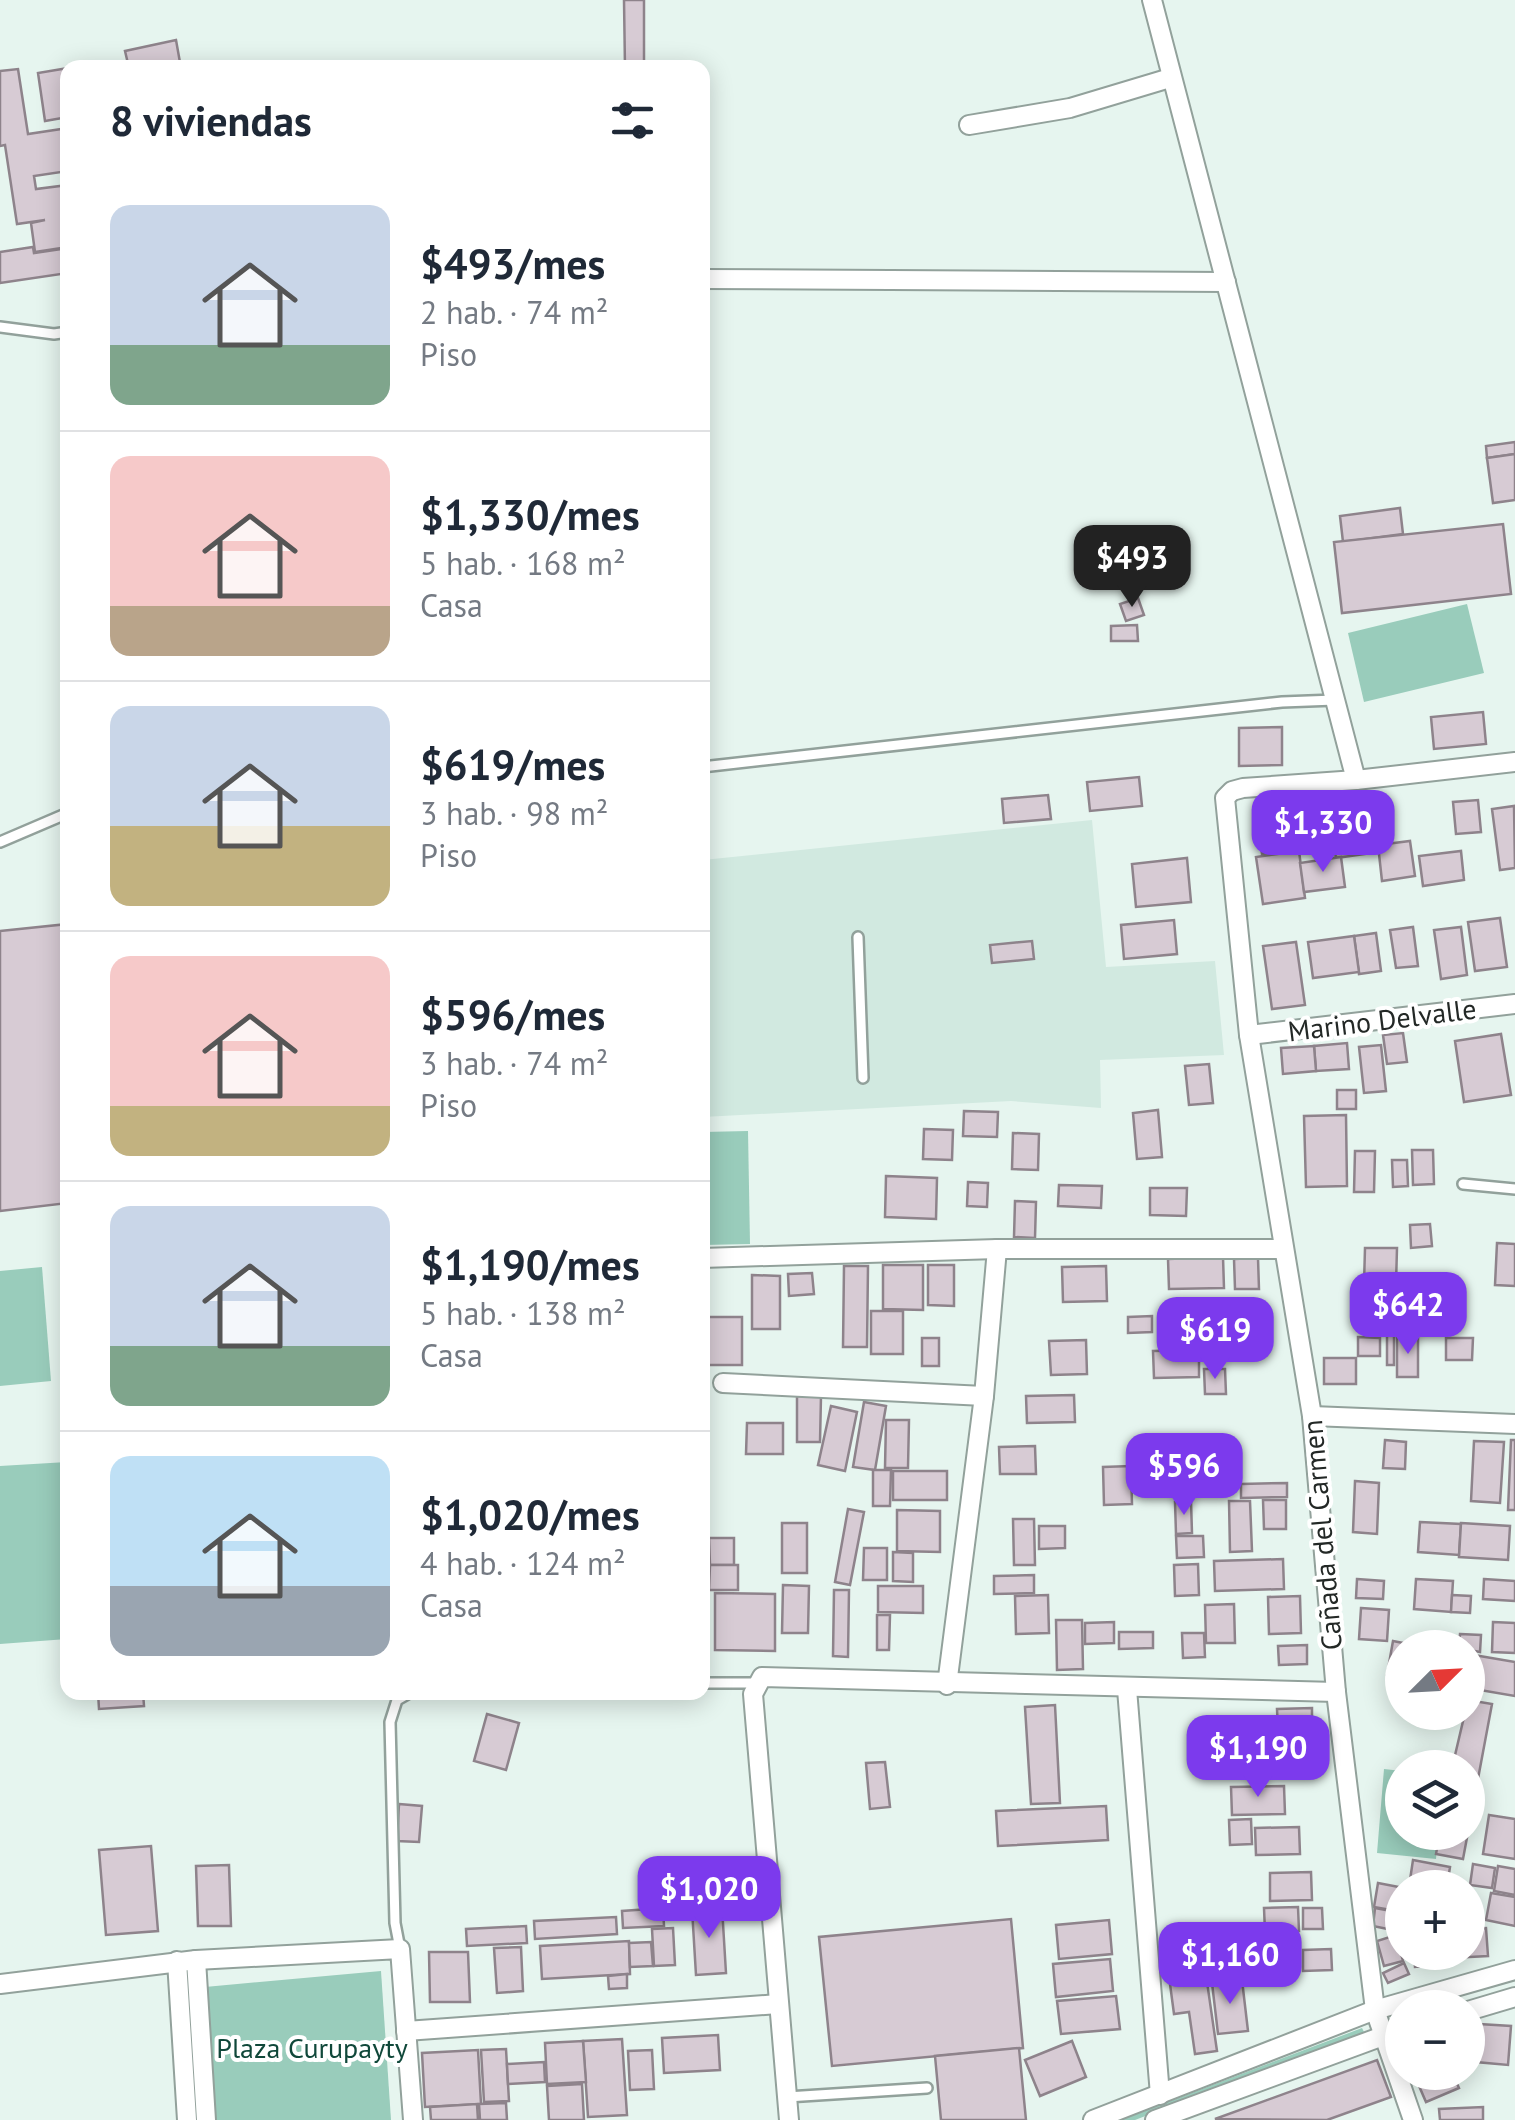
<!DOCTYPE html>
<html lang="es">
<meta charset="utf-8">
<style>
:root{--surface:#fff;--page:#f2f2f3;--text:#1f2937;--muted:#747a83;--line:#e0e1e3;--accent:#7c3aed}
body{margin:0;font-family:"PT Sans",sans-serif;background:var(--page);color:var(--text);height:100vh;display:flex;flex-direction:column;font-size:38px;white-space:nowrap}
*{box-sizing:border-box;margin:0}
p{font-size:32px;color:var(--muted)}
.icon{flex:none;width:55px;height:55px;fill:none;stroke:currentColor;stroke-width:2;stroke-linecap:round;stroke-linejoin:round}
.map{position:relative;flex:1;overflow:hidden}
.details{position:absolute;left:60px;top:60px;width:650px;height:1640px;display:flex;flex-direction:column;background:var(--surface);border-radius:20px;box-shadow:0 5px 25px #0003}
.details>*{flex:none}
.needle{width:65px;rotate:66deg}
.fabs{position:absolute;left:1385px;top:1630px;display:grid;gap:20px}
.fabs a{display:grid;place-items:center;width:100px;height:100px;border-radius:50%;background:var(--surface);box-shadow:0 5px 25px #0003;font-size:50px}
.price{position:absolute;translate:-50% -85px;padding:0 22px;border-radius:20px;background:var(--accent);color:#fff;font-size:32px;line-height:65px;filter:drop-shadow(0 2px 5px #0008)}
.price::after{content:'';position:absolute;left:50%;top:60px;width:30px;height:22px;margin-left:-15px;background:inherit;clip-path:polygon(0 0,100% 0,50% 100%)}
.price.current{background:#222;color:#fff}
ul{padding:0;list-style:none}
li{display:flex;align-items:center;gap:30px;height:250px;padding:0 50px}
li+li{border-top:2px solid var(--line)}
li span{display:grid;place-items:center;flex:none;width:280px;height:200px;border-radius:20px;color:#555}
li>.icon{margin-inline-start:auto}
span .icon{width:120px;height:120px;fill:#fffc;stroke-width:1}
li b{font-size:42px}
h2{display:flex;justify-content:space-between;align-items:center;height:120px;padding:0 50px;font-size:42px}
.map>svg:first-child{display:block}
</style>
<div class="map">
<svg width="1515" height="2120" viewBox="0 0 1515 2120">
<rect width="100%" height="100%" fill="#e6f5ef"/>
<!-- built -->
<polygon fill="#d1e9e0" points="1092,820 1106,967 1215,961 1224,1055 1100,1060 1101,1108 1011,1101 703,1117 703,860"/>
<!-- green -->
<g fill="#9cb">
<polygon points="1467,604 1484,673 1364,702 1348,633"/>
<polygon points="748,1131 750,1244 703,1245 703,1132"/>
<polygon points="42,1267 51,1381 0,1386 0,1271"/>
<polygon points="67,1462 67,1639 0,1644 0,1466"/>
<polygon points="1384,1769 1402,1771 1402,1832 1438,1833 1436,1859 1377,1853"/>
<polygon points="381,1971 391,2120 209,2120 205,1987"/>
<polygon points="1362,2028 1364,2032 1135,2120 1121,2120"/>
</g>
<!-- building -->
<g fill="#d7cbd4" stroke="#8e838b" stroke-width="2.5">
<polygon points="624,0 644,0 644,68 625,68"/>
<polygon points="176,40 181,68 129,68 125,51"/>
<polygon points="68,68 68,117 45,121 38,73"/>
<polygon points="18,69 28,134 68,128 68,171 34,176 36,189 68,185 68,247 35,252 31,223 45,220 17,224 5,145 0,146 0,71"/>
<polygon points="33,247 34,253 68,248 68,273 0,283 0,252"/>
<polygon points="1515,442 1515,454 1487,458 1486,446"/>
<polygon points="1515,454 1515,500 1493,503 1487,458"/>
<polygon points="1400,508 1403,534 1343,542 1340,516"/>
<polygon points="1503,524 1511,594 1342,613 1334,542"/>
<polygon points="1138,598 1144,615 1126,621 1120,604"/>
<polygon points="1137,625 1138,641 1111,641 1111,626"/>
<polygon points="1483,712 1486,744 1434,749 1431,717"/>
<polygon points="1282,727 1282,765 1239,766 1239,728"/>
<polygon points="1139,777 1142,806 1090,811 1087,782"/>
<polygon points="1359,790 1362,813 1332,818 1329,793"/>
<polygon points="1048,795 1051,819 1004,823 1002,799"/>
<polygon points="1478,800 1481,832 1456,834 1453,802"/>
<polygon points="1514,806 1515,868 1500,870 1492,809"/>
<polygon points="1367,813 1372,853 1336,858 1330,818"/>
<polygon points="1293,833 1295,849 1262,854 1260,837"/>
<polygon points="1410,841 1415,876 1382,881 1378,845"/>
<polygon points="1299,851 1305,898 1263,904 1256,857"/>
<polygon points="1461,851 1464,880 1423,886 1419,856"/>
<polygon points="1341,857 1345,887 1304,892 1300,863"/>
<polygon points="1187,858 1191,902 1136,907 1132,864"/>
<polygon points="1500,918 1507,967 1475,971 1468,922"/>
<polygon points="1174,920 1177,954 1124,959 1121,925"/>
<polygon points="68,924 68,1203 0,1211 0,931"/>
<polygon points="1413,927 1418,966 1396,968 1390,930"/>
<polygon points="1461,927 1467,975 1441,979 1434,930"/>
<polygon points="1376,933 1381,971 1359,974 1354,936"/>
<polygon points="1354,936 1359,972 1313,978 1308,942"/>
<polygon points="1032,941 1034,959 992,963 990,945"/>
<polygon points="1296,942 1305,1005 1272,1009 1263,946"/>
<polygon points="1403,1033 1407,1062 1387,1064 1383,1035"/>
<polygon points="1501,1034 1511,1095 1464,1102 1455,1041"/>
<polygon points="1347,1043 1349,1069 1316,1071 1314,1046"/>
<polygon points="1381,1045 1386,1091 1364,1093 1359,1047"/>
<polygon points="1314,1046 1316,1071 1283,1074 1281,1048"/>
<polygon points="1209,1064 1213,1103 1189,1105 1185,1066"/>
<rect x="1337" y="1090" width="19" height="19"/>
<polygon points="1158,1110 1162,1157 1137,1159 1133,1113"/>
<polygon points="964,1111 998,1112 997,1137 963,1136"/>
<polygon points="1346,1115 1347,1186 1306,1187 1304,1116"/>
<polygon points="924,1129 953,1130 952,1160 923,1159"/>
<polygon points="1013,1133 1039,1134 1038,1170 1012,1169"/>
<polygon points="1412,1150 1433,1150 1434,1184 1413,1185"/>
<polygon points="1355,1151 1375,1151 1374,1192 1354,1192"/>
<polygon points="1392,1160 1407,1160 1408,1186 1393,1187"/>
<polygon points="886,1176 937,1178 936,1219 885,1217"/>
<polygon points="968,1182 988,1183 987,1207 967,1206"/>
<polygon points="1059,1185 1102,1186 1101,1208 1058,1206"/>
<polygon points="1150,1188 1187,1188 1186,1216 1150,1215"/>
<polygon points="1015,1201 1036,1202 1035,1238 1014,1237"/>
<polygon points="1430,1224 1432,1246 1411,1248 1410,1225"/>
<polygon points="1497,1243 1515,1244 1515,1286 1495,1285"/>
<polygon points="1365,1248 1397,1248 1396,1284 1364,1284"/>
<polygon points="1223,1257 1224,1288 1169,1289 1168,1259"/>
<polygon points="1258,1258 1259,1289 1235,1289 1234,1259"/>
<polygon points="883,1265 923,1265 923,1310 883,1309"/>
<polygon points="928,1265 954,1265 954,1306 928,1305"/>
<polygon points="844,1266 868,1266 867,1347 843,1347"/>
<polygon points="1106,1266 1107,1301 1063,1302 1062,1267"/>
<polygon points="812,1273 814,1294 789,1296 788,1274"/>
<polygon points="752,1275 780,1276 780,1329 752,1329"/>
<rect x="871" y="1311" width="32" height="43"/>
<polygon points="1394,1312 1394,1365 1387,1365 1387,1313"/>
<polygon points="1232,1315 1233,1346 1179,1347 1178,1317"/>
<polygon points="1152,1316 1152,1332 1128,1333 1128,1317"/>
<rect x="704" y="1317" width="38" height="48"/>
<polygon points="1358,1337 1380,1338 1380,1356 1358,1356"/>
<rect x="1397" y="1337" width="21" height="40"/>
<rect x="922" y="1338" width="17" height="28"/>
<polygon points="1446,1338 1473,1338 1472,1360 1446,1360"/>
<polygon points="1086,1340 1087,1374 1051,1375 1049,1341"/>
<polygon points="1199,1350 1199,1377 1154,1378 1153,1351"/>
<rect x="1324" y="1358" width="32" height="26"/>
<polygon points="1204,1369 1225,1369 1226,1394 1205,1394"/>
<polygon points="1074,1395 1075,1422 1027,1423 1026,1396"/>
<polygon points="797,1396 821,1396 820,1442 797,1442"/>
<polygon points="864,1402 886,1406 875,1470 853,1467"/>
<polygon points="831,1406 857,1412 845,1471 818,1465"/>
<polygon points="886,1420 909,1420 908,1468 885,1468"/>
<polygon points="747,1423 783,1423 783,1454 746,1454"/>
<polygon points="1385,1440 1406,1442 1405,1469 1383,1468"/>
<polygon points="1511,1440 1515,1440 1515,1510 1508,1510"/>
<polygon points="1474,1441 1504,1442 1500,1503 1471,1501"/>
<polygon points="1035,1446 1036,1474 1000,1474 999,1447"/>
<rect x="1208" y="1450" width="18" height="22"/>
<polygon points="1131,1466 1132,1504 1104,1505 1103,1467"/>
<polygon points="873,1470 891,1470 890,1506 873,1506"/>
<rect x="893" y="1471" width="54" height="29"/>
<polygon points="1355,1481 1379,1483 1377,1534 1353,1532"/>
<polygon points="1287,1483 1287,1497 1241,1498 1241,1484"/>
<polygon points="1263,1500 1286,1500 1286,1529 1264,1529"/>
<polygon points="1191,1501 1192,1533 1176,1534 1175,1502"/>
<polygon points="1229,1501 1250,1501 1252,1551 1230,1552"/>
<polygon points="848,1509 864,1512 850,1585 835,1582"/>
<polygon points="897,1510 940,1511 940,1552 897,1551"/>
<polygon points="1013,1519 1034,1519 1035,1565 1014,1565"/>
<polygon points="1420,1522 1461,1524 1459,1555 1418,1552"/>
<rect x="782" y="1523" width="25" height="50"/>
<polygon points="1461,1523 1510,1526 1508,1560 1459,1557"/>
<polygon points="1039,1526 1065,1526 1065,1548 1039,1549"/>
<polygon points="1176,1536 1203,1536 1204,1557 1177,1558"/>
<polygon points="709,1538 734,1538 734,1565 710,1565"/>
<polygon points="864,1548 887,1548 887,1580 863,1580"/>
<polygon points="893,1552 913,1553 913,1582 893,1581"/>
<polygon points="1283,1559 1284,1589 1215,1591 1214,1561"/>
<polygon points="1198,1564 1199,1595 1175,1596 1174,1565"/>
<polygon points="710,1565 738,1565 738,1590 709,1590"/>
<polygon points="1034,1575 1034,1593 994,1594 994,1576"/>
<polygon points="1357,1579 1384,1581 1383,1599 1356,1598"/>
<polygon points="1416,1579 1453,1581 1451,1612 1414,1609"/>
<polygon points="1484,1579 1515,1581 1515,1601 1483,1599"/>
<polygon points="783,1585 809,1586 808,1633 782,1633"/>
<polygon points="878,1586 923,1586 923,1613 878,1612"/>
<polygon points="834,1590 849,1590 848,1657 833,1656"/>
<polygon points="715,1593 775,1594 775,1651 715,1650"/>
<polygon points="1048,1595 1049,1633 1016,1634 1015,1596"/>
<polygon points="1452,1595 1471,1596 1470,1613 1451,1612"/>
<polygon points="1300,1596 1301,1633 1269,1634 1268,1597"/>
<polygon points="1234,1604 1235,1643 1206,1643 1205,1605"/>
<polygon points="1361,1608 1389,1610 1387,1641 1359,1639"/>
<polygon points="877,1615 890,1615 889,1650 877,1650"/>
<polygon points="1056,1620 1082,1620 1083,1669 1057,1670"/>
<polygon points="1114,1622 1114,1643 1085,1644 1085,1623"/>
<polygon points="1493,1622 1515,1623 1515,1653 1492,1652"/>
<polygon points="1119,1632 1153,1632 1153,1648 1119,1649"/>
<polygon points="1182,1633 1204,1633 1205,1657 1183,1658"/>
<polygon points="1460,1634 1481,1635 1480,1652 1459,1648"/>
<polygon points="1393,1641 1429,1648 1402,1648 1402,1677 1387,1675"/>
<polygon points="1307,1645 1307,1664 1279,1665 1278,1646"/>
<polygon points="1468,1654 1515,1662 1515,1696 1468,1688"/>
<polygon points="98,1692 143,1692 144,1706 99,1709"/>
<polygon points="1468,1700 1492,1704 1463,1859 1436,1854 1440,1832 1468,1832 1468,1768 1452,1768"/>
<polygon points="1055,1705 1060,1803 1031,1804 1025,1707"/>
<polygon points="1312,1708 1312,1728 1278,1730 1277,1709"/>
<polygon points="487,1714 519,1723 506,1770 474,1761"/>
<polygon points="885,1762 890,1807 870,1809 866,1763"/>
<polygon points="1284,1786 1285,1814 1232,1815 1231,1787"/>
<polygon points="399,1804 422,1806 419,1842 397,1841"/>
<polygon points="1106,1806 1108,1840 998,1846 996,1811"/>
<polygon points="1489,1815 1515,1819 1515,1859 1483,1854"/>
<polygon points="1251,1819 1252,1844 1230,1845 1229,1820"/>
<polygon points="1299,1827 1300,1854 1256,1855 1255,1828"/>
<polygon points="151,1846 158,1931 106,1935 99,1850"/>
<polygon points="1413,1860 1450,1867 1447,1887 1410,1880"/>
<polygon points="1473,1864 1495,1868 1492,1888 1470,1885"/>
<polygon points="229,1865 231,1926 198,1926 196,1866"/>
<polygon points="1498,1866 1515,1869 1515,1895 1494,1891"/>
<polygon points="1311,1872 1312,1900 1270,1901 1270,1873"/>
<polygon points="1378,1883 1404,1888 1402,1912 1374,1907"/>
<polygon points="1491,1893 1515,1897 1515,1926 1486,1920"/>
<polygon points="722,1907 726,1973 696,1975 692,1909"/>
<polygon points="1298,1907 1299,1931 1265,1932 1264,1908"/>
<polygon points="663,1908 664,1926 623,1928 622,1911"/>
<polygon points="1303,1908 1322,1908 1323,1929 1303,1929"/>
<polygon points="1375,1908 1402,1913 1402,1932 1373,1926"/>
<polygon points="616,1917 617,1934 535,1939 534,1921"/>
<polygon points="1011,1919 1023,2048 832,2066 819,1937"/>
<polygon points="1109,1920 1112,1954 1059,1959 1056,1925"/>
<polygon points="1234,1925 1235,1943 1205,1944 1205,1926"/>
<polygon points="526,1926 527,1943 467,1946 466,1929"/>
<polygon points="673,1928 675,1965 654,1966 652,1929"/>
<polygon points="1486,1928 1488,1956 1451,1958 1451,1952 1468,1952 1468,1929"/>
<polygon points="1396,1935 1403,1961 1384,1966 1377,1941"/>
<polygon points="629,1941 630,1974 542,1979 540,1946"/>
<polygon points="651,1942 653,1966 630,1967 629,1943"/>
<polygon points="521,1947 523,1991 497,1993 494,1948"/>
<polygon points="1331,1949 1332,1970 1303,1971 1303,1950"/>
<polygon points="429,1952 468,1952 470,2002 430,2002"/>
<polygon points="1414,1952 1447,1952 1448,1964 1415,1967"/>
<polygon points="1110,1959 1113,1991 1056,1997 1053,1964"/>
<polygon points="1404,1963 1409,1974 1388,1983 1383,1973"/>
<polygon points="1205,1968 1217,2051 1195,2054 1189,2012 1174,2014 1170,1984 1193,1981 1191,1969"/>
<polygon points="627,1974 627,1988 609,1989 608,1976"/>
<polygon points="1242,1980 1248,2031 1218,2034 1212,1983"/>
<polygon points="1116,1996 1120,2029 1061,2034 1057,2001"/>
<polygon points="1479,2024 1511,2026 1508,2065 1476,2062"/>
<polygon points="718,2035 720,2070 664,2073 662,2038"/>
<polygon points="622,2039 627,2115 588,2117 583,2041"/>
<polygon points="583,2041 586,2082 547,2084 545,2043"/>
<polygon points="1072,2041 1086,2077 1040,2096 1025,2060"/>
<polygon points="1019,2048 1026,2120 941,2120 935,2056"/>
<polygon points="506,2049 509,2101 484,2102 481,2050"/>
<polygon points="478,2050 481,2104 425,2107 422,2053"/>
<polygon points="652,2050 654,2089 630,2090 628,2051"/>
<polygon points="1377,2060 1391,2097 1327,2120 1215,2119"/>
<polygon points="544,2062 545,2082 508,2084 507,2064"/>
<polygon points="1413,2072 1452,2072 1459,2088 1426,2102"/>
<polygon points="582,2084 584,2120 549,2120 547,2086"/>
<polygon points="506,2103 507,2120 480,2120 479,2104"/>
<polygon points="477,2104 478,2120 431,2120 430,2107"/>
<polygon points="1483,2107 1483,2120 1440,2120 1439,2109"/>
</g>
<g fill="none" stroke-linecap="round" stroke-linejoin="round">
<defs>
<g id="service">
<polyline points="0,327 54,334 68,332"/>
<polyline points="702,767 1282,702 1335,700"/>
<polyline points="0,842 68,813"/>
<polyline points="858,937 863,1078"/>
<polyline points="1463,1184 1515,1189"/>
<polyline points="702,1683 757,1683"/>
<polyline points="400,1949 395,1923 390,1722 397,1700 411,1692"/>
<polyline points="787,2097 927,2088"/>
</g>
<g id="minor">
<polyline points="1152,0 1356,780"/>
<polyline points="969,125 1070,108 1170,78"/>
<polyline points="702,279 1226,282"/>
<polyline points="1249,1035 1515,1004"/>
<polyline points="702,1258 997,1249 1283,1249"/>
<polyline points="723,1383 984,1396"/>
<polyline points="1312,1416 1515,1424"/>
<polyline points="947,1685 984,1396 997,1249"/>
<polyline points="1127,1689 1160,2095"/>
<polyline points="196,1960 206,2120"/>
<polyline points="177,1961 187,2120"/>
<polyline points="0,1984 196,1960 400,1949 413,2120"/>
<polyline points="1468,2011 1515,1997"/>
<polyline points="406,2031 778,2004"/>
<polyline points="789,2120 753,1694 762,1677 1336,1692"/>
<polyline points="1093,2120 1375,2010 1515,1970"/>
<polyline points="1155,2120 1402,2029"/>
<polyline points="1413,2120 1375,2010 1336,1692 1312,1416 1249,1035 1225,798 1232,791 1243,788 1356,780 1515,762"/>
</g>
</defs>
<!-- service casing -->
<use href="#service" stroke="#92a19b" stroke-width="14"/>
<!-- minor casing -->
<use href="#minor" stroke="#92a19b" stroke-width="22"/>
<!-- service -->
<use href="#service" stroke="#fff" stroke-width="9"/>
<!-- minor -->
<use href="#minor" stroke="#fff" stroke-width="18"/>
</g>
<g text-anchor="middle" stroke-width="8" stroke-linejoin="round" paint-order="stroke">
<!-- street labels -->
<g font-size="28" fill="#232826" stroke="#fff">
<text transform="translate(1382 1020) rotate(-7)" y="10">Marino Delvalle</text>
<text transform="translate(1322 1535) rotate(-95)" y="10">Cañada del Carmen</text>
</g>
<!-- park labels -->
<g font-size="28" fill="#10483a" stroke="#fff">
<text x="312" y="2058">Plaza Curupayty</text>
</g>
</g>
</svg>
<div class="fabs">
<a><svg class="needle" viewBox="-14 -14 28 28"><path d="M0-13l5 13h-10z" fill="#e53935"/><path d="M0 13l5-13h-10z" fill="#747a83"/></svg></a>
<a><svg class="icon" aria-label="layers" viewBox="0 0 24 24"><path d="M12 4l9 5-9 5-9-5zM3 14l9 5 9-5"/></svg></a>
<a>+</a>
<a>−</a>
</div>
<b class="price current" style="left:1132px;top:610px">$493</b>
<b class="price" style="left:1323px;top:875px">$1,330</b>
<b class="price" style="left:1408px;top:1357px">$642</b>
<b class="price" style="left:1215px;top:1382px">$619</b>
<b class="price" style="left:1184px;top:1518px">$596</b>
<b class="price" style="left:1258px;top:1800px">$1,190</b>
<b class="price" style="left:709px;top:1941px">$1,020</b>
<b class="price" style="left:1230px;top:2007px">$1,160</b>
<section class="details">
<h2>8 viviendas<svg class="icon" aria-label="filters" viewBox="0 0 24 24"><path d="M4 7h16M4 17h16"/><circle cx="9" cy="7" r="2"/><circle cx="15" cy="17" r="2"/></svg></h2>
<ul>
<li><span style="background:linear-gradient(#c9d6e8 70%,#7fa58c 0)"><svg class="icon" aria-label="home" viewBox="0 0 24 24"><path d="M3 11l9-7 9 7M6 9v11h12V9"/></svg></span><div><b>$493/mes</b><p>2 hab. · 74 m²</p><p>Piso</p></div></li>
<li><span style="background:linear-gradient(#f6c9c9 75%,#b9a48a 0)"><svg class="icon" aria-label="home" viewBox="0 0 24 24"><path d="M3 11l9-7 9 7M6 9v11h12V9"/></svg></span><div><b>$1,330/mes</b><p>5 hab. · 168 m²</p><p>Casa</p></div></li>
<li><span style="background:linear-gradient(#c9d6e8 60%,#c2b280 0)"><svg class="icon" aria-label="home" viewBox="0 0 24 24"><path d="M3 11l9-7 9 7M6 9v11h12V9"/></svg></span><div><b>$619/mes</b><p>3 hab. · 98 m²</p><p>Piso</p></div></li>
<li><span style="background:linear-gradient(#f6c9c9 75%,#c2b280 0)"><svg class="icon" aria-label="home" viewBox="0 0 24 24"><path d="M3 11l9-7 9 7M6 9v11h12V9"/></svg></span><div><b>$596/mes</b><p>3 hab. · 74 m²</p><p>Piso</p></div></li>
<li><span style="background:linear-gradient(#c9d6e8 70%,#7fa58c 0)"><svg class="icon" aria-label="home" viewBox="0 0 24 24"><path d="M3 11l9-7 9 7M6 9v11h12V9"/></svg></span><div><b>$1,190/mes</b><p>5 hab. · 138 m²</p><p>Casa</p></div></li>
<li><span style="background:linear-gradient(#bfe0f5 65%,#9aa5b1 0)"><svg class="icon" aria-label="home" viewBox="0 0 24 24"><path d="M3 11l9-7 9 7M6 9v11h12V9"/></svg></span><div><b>$1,020/mes</b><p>4 hab. · 124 m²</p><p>Casa</p></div></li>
</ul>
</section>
</div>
